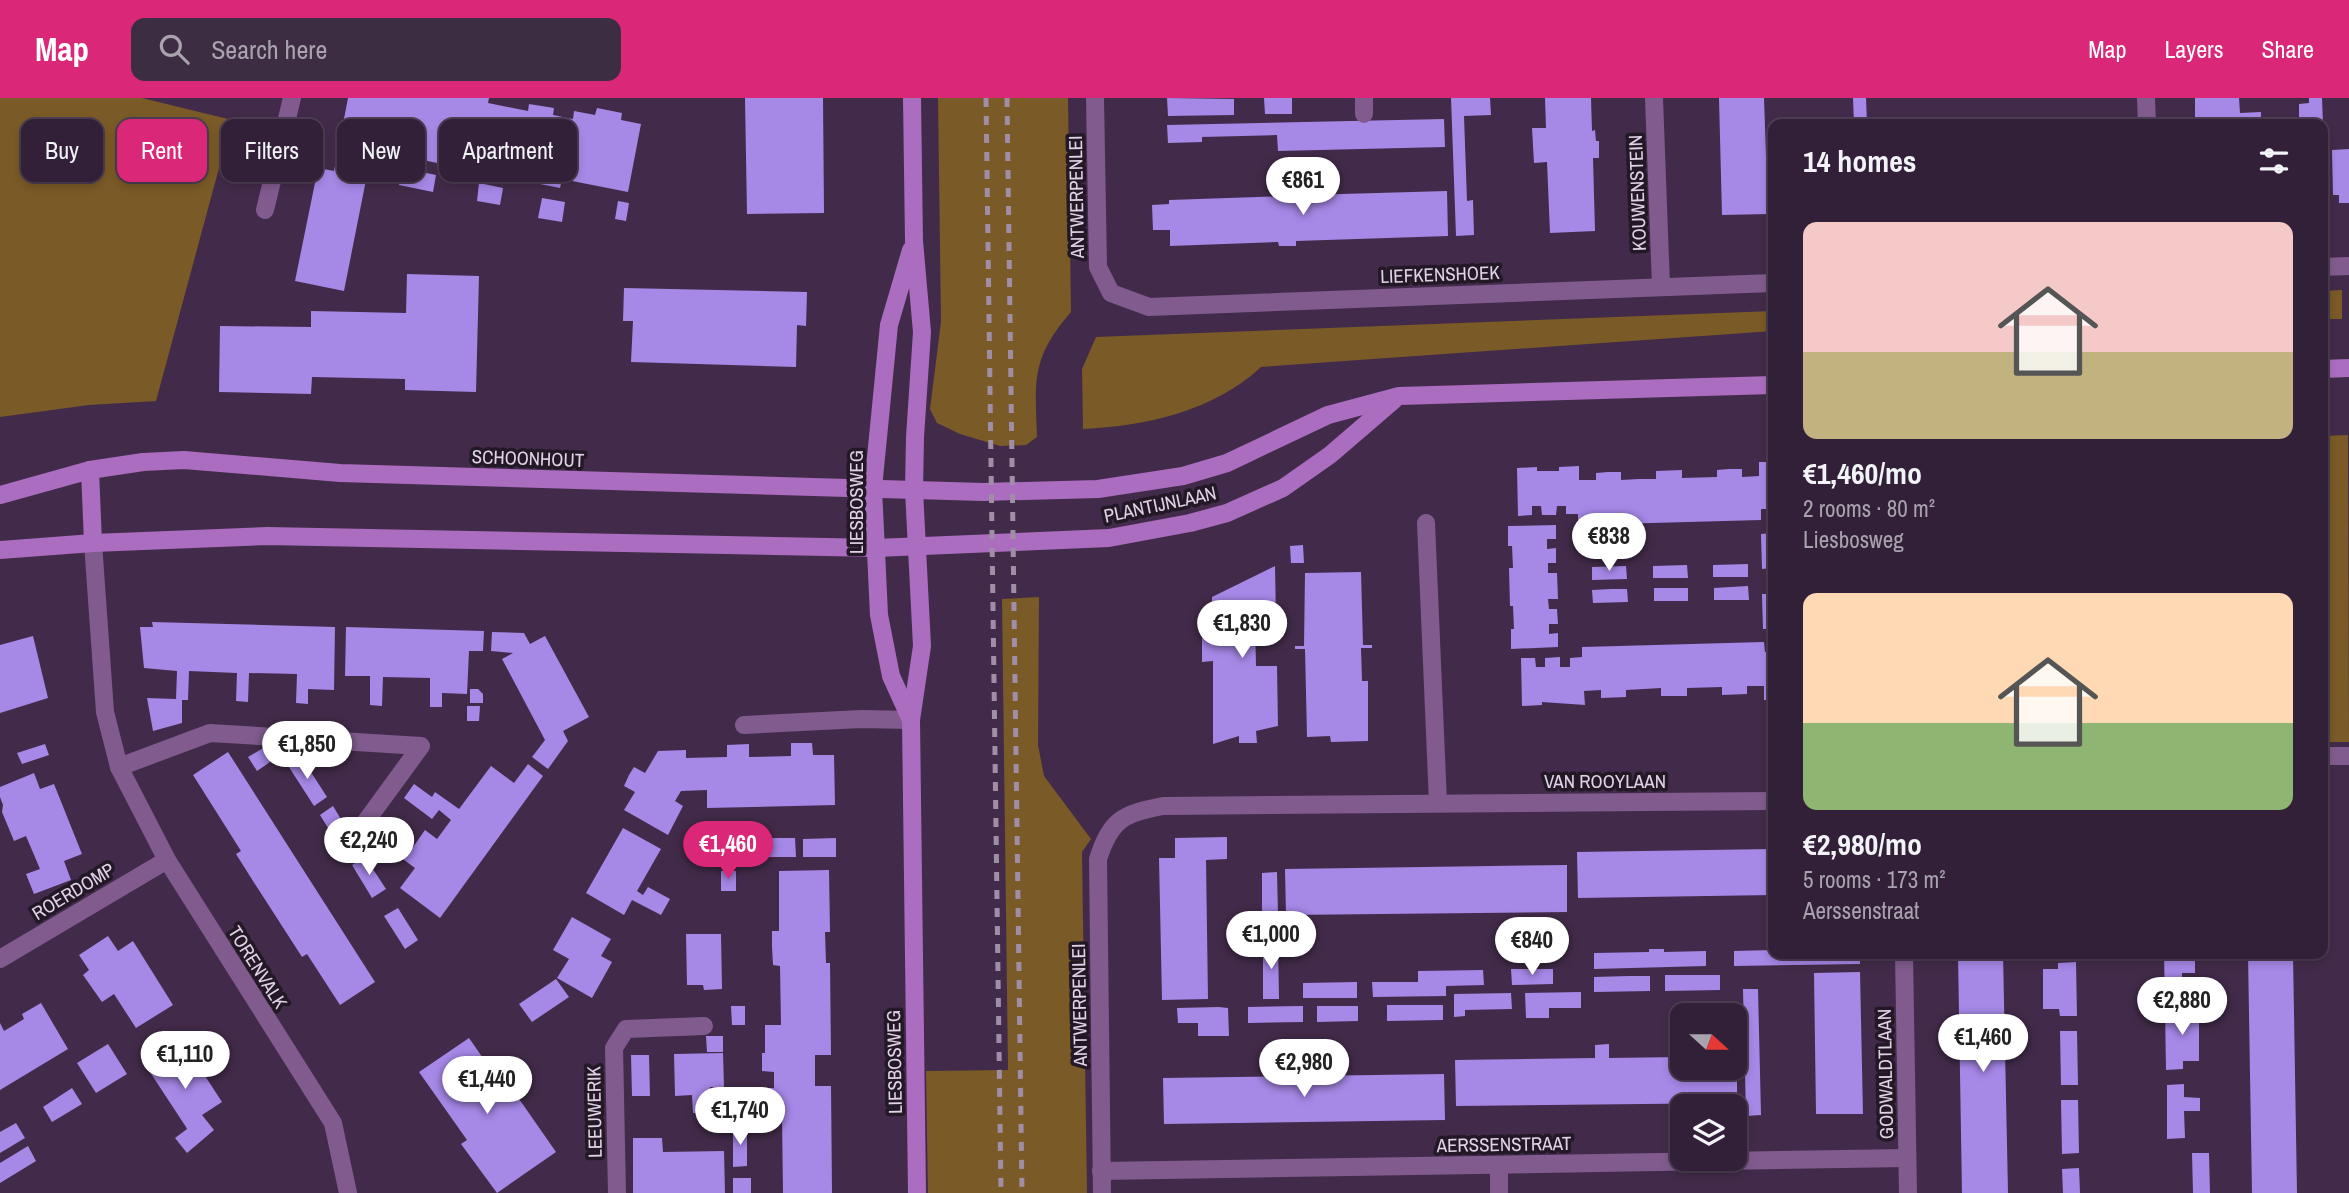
<!DOCTYPE html>
<meta charset="utf-8">
<style>
:root{--surface:#322038;--page:#3d2d43;--text:#f1f3f6;--muted:#a8a3ae;--line:#4d3e53;--accent:#db2777}
body{margin:0;font-family:"Archivo Narrow",sans-serif;background:var(--page);color:var(--text);height:100vh;display:flex;flex-direction:column;font-size:26px;white-space:nowrap}
*{box-sizing:border-box;margin:0}
p{font-size:23px;color:var(--muted)}
.icon{flex:none;width:38px;height:38px;fill:none;stroke:currentColor;stroke-width:2;stroke-linecap:round;stroke-linejoin:round}
.map{position:relative;flex:1;overflow:hidden}
.sheet{position:absolute;left:1768px;top:21px;width:560px;height:840px;display:flex;flex-direction:column;background:var(--surface);border-radius:14px;box-shadow:0 4px 10px #0003,0 0 0 2px var(--line)}
.sheet>*{flex:none}
.guide{position:absolute;left:21px;top:21px;width:665px;height:63px;display:flex;gap:14px}
.needle{width:46px;rotate:111deg}
.buttons{position:absolute;left:1670px;top:905px;display:grid;gap:14px}
.buttons a{display:grid;place-items:center;width:77px;height:77px;border-radius:14px;background:var(--surface);box-shadow:0 4px 10px #0003,0 0 0 2px var(--line);font-size:35px}
.price{position:absolute;translate:-50% -60px;padding:0 16px;border-radius:24px;background:#fff;color:#222;font-size:23px;line-height:46px;filter:drop-shadow(0 2px 4px #0008)}
.price::after{content:'';position:absolute;left:50%;top:42px;width:21px;height:16px;margin-left:-10px;background:inherit;clip-path:polygon(0 0,100% 0,50% 100%)}
.price.selected{background:var(--accent);color:#fff}
ul{padding:0;list-style:none}
li{display:grid;align-content:center;gap:14px;height:371px;padding:0 35px}
li span{display:grid;place-items:center;height:217px;border-radius:14px;color:#555}
li>.icon{margin-inline-start:auto}
span .icon{width:126px;height:126px;fill:#fffc;stroke-width:1}
li b{font-size:30px}
h2{display:flex;justify-content:space-between;align-items:center;height:84px;padding:0 35px;font-size:30px}
.tag{padding:0 24px;border-radius:14px;background:var(--surface);box-shadow:0 4px 10px #0003,0 0 0 2px var(--line);font-size:24px;line-height:63px}
.tag.selected{background:var(--accent);color:#fff}
header{display:flex;align-items:center;gap:42px;box-sizing:border-box;height:98px;padding:0 35px;background:var(--accent);color:#fff}
header strong{font-size:33px}
nav{display:flex;gap:38px;margin-inline-start:auto;font-size:24px}
.search{width:490px;height:63px;background:var(--page);display:flex;align-items:center;gap:18px;box-sizing:border-box;padding:0 24px;border-radius:14px;color:var(--muted);font-size:26px}
.map>svg:first-child{display:block}
</style>
<header>
<strong>Map</strong>
<div class="search"><svg class="icon" aria-label="search" viewBox="0 0 24 24"><circle cx="10" cy="10" r="6"/><path d="M15 15l6 6"/></svg>Search here</div>
<nav><a>Map</a><a>Layers</a><a>Share</a></nav>
</header>
<div class="map">
<svg width="2349" height="1095" viewBox="0 0 2349 1095">
<rect width="100%" height="100%" fill="#422b4a"/>
<!-- green -->
<g fill="#7a5a26">
<polygon points="0,0 142,0 232,22 156,303 89,307 0,319"/>
<path d="M938,0h130l3,214c-40,46 -36,68 -34,125l-11,8 -26,1 -40,-12 -23,-11 -7,-14 11,-87z"/>
<polygon points="2342,192 2342,221 2322,221 2322,193"/>
<path d="M1773,213v20l-512,36c-47,44 -115,59 -178,62l-1,-60 14,-32z"/>
<polygon points="2348,337 2349,644 2322,644 2322,338"/>
<polygon points="1039,499 1038,647 1044,678 1091,741 1082,754 1087,1095 928,1095 926,973 1008,972 1002,501"/>
</g>
<!-- building -->
<g fill="#a688e7">
<polygon points="348,0 489,0 488,5 528,13 529,6 554,10 553,17 573,21 574,13 595,17 597,10 622,15 621,22 641,26 628,94 562,81 560,90 383,54 378,84 366,82 344,193 295,183 318,70 334,73"/>
<polygon points="745,0 823,0 824,115 747,116"/>
<polygon points="1167,0 1234,1 1234,17 1168,18"/>
<polygon points="1264,0 1292,0 1292,16 1265,16"/>
<polygon points="1451,0 1490,0 1491,17 1464,18 1467,103 1473,102 1474,137 1456,138"/>
<polygon points="1545,0 1591,0 1592,33 1595,32 1596,43 1599,43 1599,60 1593,60 1595,133 1550,135 1547,64 1534,65 1532,30 1546,30"/>
<polygon points="1719,0 1764,0 1768,116 1722,117"/>
<polygon points="1853,0 1866,0 1867,26 1854,26"/>
<polygon points="2195,0 2239,0 2240,15 2261,14 2261,26 2195,26"/>
<polygon points="2309,0 2322,0 2323,26 2299,26 2299,6 2309,5"/>
<polygon points="1444,21 1445,49 1278,53 1277,37 1202,39 1202,44 1168,45 1167,27"/>
<polygon points="2349,51 2349,105 2339,105 2339,97 2333,97 2332,52"/>
<polygon points="403,70 436,77 433,94 399,87"/>
<polygon points="1307,76 1307,97 1447,93 1448,138 1296,143 1296,148 1279,148 1278,144 1170,148 1170,132 1153,132 1152,107 1169,106 1169,102 1291,98 1290,77"/>
<polygon points="479,85 503,90 500,107 477,103"/>
<polygon points="542,100 565,104 562,124 538,120"/>
<polygon points="618,103 629,105 626,123 615,121"/>
<polygon points="407,176 479,178 476,294 405,292 405,281 312,279 311,296 219,294 220,228 311,229 311,213 406,215"/>
<polygon points="624,190 807,194 806,228 797,227 796,269 631,264 633,223 623,223"/>
<polygon points="1759,364 1773,364 1773,411 1761,411 1761,422 1578,427 1578,416 1566,416 1566,408 1557,408 1556,417 1542,417 1541,408 1532,408 1532,417 1518,418 1517,370 1537,369 1537,373 1559,373 1559,369 1579,368 1579,382 1596,382 1596,375 1608,374 1621,374 1621,382 1639,381 1656,381 1656,373 1682,372 1682,380 1717,379 1717,372 1729,371 1742,371 1742,379 1759,378"/>
<polygon points="1556,427 1556,441 1547,441 1547,451 1556,450 1556,465 1548,465 1548,475 1557,475 1558,501 1548,501 1549,511 1557,511 1558,526 1549,526 1549,536 1558,535 1558,549 1511,551 1511,531 1514,531 1513,508 1510,508 1509,470 1513,470 1512,448 1508,448 1508,428"/>
<polygon points="1773,435 1773,470 1762,471 1761,436"/>
<polygon points="1303,447 1304,465 1291,465 1290,448"/>
<polygon points="1748,466 1748,479 1713,479 1713,467"/>
<polygon points="1687,467 1688,480 1653,480 1653,468"/>
<polygon points="1275,468 1276,524 1255,524 1256,568 1277,568 1278,628 1256,633 1257,645 1239,645 1239,638 1213,646 1213,563 1202,564 1202,531 1212,531 1212,499"/>
<polygon points="1626,468 1627,481 1592,482 1592,469"/>
<polygon points="1361,474 1363,547 1372,547 1372,550 1361,550 1362,583 1368,583 1368,643 1331,644 1330,638 1307,639 1305,551 1295,551 1295,548 1304,548 1305,475"/>
<polygon points="1748,488 1749,502 1714,502 1714,490"/>
<rect x="1654" y="490" width="34" height="13"/>
<polygon points="1611,491 1627,491 1628,504 1593,505 1592,492"/>
<polygon points="1762,496 1773,496 1773,531 1763,531"/>
<polygon points="152,524 335,529 334,592 308,591 308,606 296,605 297,576 249,575 248,604 236,603 237,575 189,573 188,602 182,602 182,625 153,633 147,600 176,601 177,573 144,570 140,529 153,529"/>
<polygon points="346,529 484,533 483,553 469,553 467,596 442,595 442,609 430,609 430,580 383,579 382,608 370,607 370,578 345,578"/>
<polygon points="492,534 524,535 530,546 545,538 589,619 563,633 568,643 548,671 532,659 545,642 502,561 513,555 491,553"/>
<polygon points="33,538 48,600 0,615 0,547"/>
<polygon points="1764,544 1765,554 1773,554 1773,602 1764,602 1764,588 1747,588 1747,596 1722,597 1722,589 1687,590 1687,598 1661,598 1661,590 1644,591 1626,592 1626,599 1601,600 1601,592 1584,593 1585,607 1542,604 1542,607 1522,608 1521,560 1535,560 1536,569 1545,569 1545,560 1560,559 1560,569 1570,569 1570,560 1582,559 1582,549"/>
<polygon points="470,591 478,591 483,596 483,605 470,605"/>
<polygon points="467,608 480,608 479,623 467,623"/>
<polygon points="791,645 812,645 813,657 834,657 835,707 707,710 707,692 681,693 675,703 683,708 668,737 624,712 635,694 624,688 629,677 634,669 645,675 658,653 686,652 686,660 727,659 727,647 749,646 749,659 791,658"/>
<polygon points="45,646 49,657 22,666 17,655"/>
<polygon points="265,649 273,662 257,673 248,659"/>
<polygon points="228,654 375,884 340,907 307,856 302,859 253,783 236,756 241,753 193,677"/>
<polygon points="300,657 327,699 314,708 287,666"/>
<polygon points="528,666 543,678 440,820 400,790 415,770 392,753 399,743 411,752 425,732 437,741 451,722 439,712 432,721 404,700 414,686 432,699 435,694 459,711 491,668 514,685"/>
<polygon points="34,675 40,691 54,686 82,756 64,763 71,782 34,796 26,776 40,771 26,738 14,743 2,714 3,707 0,699 0,689"/>
<polygon points="333,708 353,741 340,749 320,717"/>
<polygon points="623,730 661,751 637,793 643,797 648,789 670,801 661,817 632,802 624,817 586,795"/>
<polygon points="1227,739 1227,761 1206,762 1208,901 1162,902 1159,760 1175,760 1175,740"/>
<polygon points="776,740 795,740 796,759 756,759 756,741"/>
<polygon points="836,740 836,759 803,759 803,741"/>
<polygon points="721,741 749,741 748,759 739,760"/>
<polygon points="712,742 729,760 730,769 723,769 703,757"/>
<polygon points="1773,751 1773,797 1578,800 1577,754"/>
<polygon points="365,759 386,791 372,800 352,767"/>
<polygon points="1567,767 1567,814 1286,817 1285,771"/>
<polygon points="829,772 830,834 825,834 826,865 830,865 831,957 815,957 815,988 831,988 832,1095 783,1095 782,1019 765,1019 764,990 774,990 774,974 762,973 762,955 765,955 765,927 781,927 780,868 773,867 772,849 772,833 779,833 779,773"/>
<rect x="721" y="773" width="15" height="20"/>
<polygon points="1277,774 1278,816 1262,816 1262,775"/>
<polygon points="398,810 418,842 405,851 384,818"/>
<polygon points="572,819 611,841 601,858 612,864 592,900 557,880 569,861 553,852"/>
<polygon points="686,836 721,836 722,891 704,892 703,887 687,887"/>
<polygon points="108,838 118,853 133,843 173,907 136,930 114,896 102,904 83,877 89,872 79,857"/>
<polygon points="1278,844 1279,901 1263,901 1263,845"/>
<polygon points="1649,851 1664,851 1664,854 1706,853 1706,868 1594,871 1594,855 1649,854"/>
<polygon points="1773,852 1773,856 1860,856 1860,866 1734,868 1734,853"/>
<polygon points="1958,856 2003,856 2008,1095 1962,1095"/>
<polygon points="2164,856 2195,856 2195,875 2182,875 2182,903 2165,903"/>
<polygon points="2248,856 2293,856 2297,1095 2252,1095"/>
<polygon points="2076,864 2077,918 2060,918 2059,911 2043,911 2043,871 2058,871 2058,865"/>
<polygon points="1511,871 1553,871 1553,886 1512,887"/>
<polygon points="1483,872 1484,887 1446,888 1446,898 1373,899 1372,884 1418,884 1418,873"/>
<polygon points="1860,874 1863,1016 1816,1016 1814,875"/>
<polygon points="1665,877 1720,877 1720,892 1665,893"/>
<polygon points="1629,878 1650,878 1650,893 1594,894 1594,879"/>
<polygon points="556,881 569,899 532,924 519,906"/>
<polygon points="1357,884 1357,900 1303,900 1303,885"/>
<polygon points="1743,891 1758,891 1761,1017 1746,1018"/>
<polygon points="1581,894 1581,910 1549,910 1549,920 1526,920 1525,895"/>
<polygon points="1511,895 1512,911 1465,912 1465,918 1454,919 1454,896"/>
<polygon points="41,905 68,951 0,992 0,925 4,933 24,921 22,916"/>
<polygon points="1387,907 1443,907 1443,922 1387,923"/>
<polygon points="731,908 745,908 745,927 732,927"/>
<polygon points="1303,908 1303,924 1248,925 1248,909"/>
<polygon points="1317,908 1358,908 1358,923 1317,924"/>
<polygon points="1219,909 1228,910 1229,938 1198,938 1198,925 1178,925 1177,910"/>
<polygon points="2165,910 2199,911 2199,963 2183,963 2183,971 2166,972"/>
<polygon points="2060,933 2077,933 2078,987 2061,987"/>
<polygon points="706,938 723,938 723,954 707,954"/>
<polygon points="469,940 501,986 506,982 556,1054 497,1095 461,1046 467,1042 419,974"/>
<polygon points="181,941 222,1004 202,1017 214,1032 187,1055 175,1040 187,1031 186,1029 144,965"/>
<polygon points="108,946 127,976 96,995 77,965"/>
<polygon points="1609,946 1609,960 1682,959 1682,970 1734,970 1734,959 1737,959 1737,1005 1456,1008 1455,962 1595,960 1595,947"/>
<polygon points="723,955 724,989 710,989 710,997 702,997 703,1015 693,1015 692,997 675,998 674,956"/>
<polygon points="631,957 649,957 650,998 632,998"/>
<polygon points="1444,976 1445,1022 1164,1026 1163,980"/>
<polygon points="2184,986 2184,999 2200,1000 2200,1013 2184,1013 2185,1040 2167,1041 2167,987"/>
<polygon points="72,990 82,1006 52,1024 43,1009"/>
<polygon points="2061,1002 2078,1002 2079,1055 2062,1056"/>
<polygon points="16,1025 25,1040 0,1055 0,1034"/>
<polygon points="733,1029 747,1030 747,1068 733,1069"/>
<polygon points="633,1040 662,1040 663,1054 724,1053 725,1095 633,1095"/>
<polygon points="28,1048 36,1063 0,1085 0,1065"/>
<polygon points="2192,1055 2209,1055 2210,1095 2193,1095"/>
<polygon points="2079,1070 2080,1095 2063,1095 2062,1071"/>
<rect x="733" y="1080" width="18" height="15"/>
</g>
<g fill="none" stroke-linecap="round" stroke-linejoin="round">
<!-- lane -->
<g stroke="#815b8e" stroke-width="18">
<polyline points="1364,0 1364,16"/>
<polyline points="119,669 210,635 421,648 364,726"/>
<polyline points="617,1095 614,950 626,931 704,928"/>
</g>
<!-- street -->
<g stroke="#815b8e" stroke-width="18">
<polyline points="1095,0 1098,169 1111,195 1149,209 1773,185"/>
<polyline points="1654,0 1661,188"/>
<polyline points="2146,0 2147,26"/>
<polyline points="265,112 292,0"/>
<polyline points="2322,169 2349,168"/>
<polyline points="1426,425 1438,705"/>
<polyline points="93,445 105,614 119,669 167,762 333,1025 348,1095"/>
<polyline points="744,627 861,621 911,622"/>
<polyline points="2322,658 2349,658"/>
<polyline points="1904,856 1908,1095"/>
<polyline points="0,861 167,762"/>
<polyline points="1499,1067 1499,1095"/>
<polyline points="1101,1073 1907,1060"/>
<path d="M1102,1095l-4,-334c13,-40 25,-45 65,-53l610,-5"/>
</g>
<!-- secondary -->
<g stroke="#ab6dbf" stroke-width="18">
<polyline points="912,0 914,143 922,234 915,339 914,392 922,548 911,622 917,1095"/>
<polyline points="2322,271 2349,270"/>
<polyline points="90,372 93,445"/>
<polyline points="0,397 90,372 143,364 184,362 340,375 983,394 1098,391 1183,378 1227,365 1328,317 1399,298 1773,287"/>
<polyline points="0,452 93,445 267,438 876,450 1109,440 1190,425 1227,415 1283,390 1330,357 1394,302"/>
<polyline points="911,622 891,578 879,517 873,390 889,227 911,152"/>
</g>
<!-- rail -->
<g stroke="#a08ea6" stroke-width="5" stroke-dasharray="9 9" stroke-linecap="butt">
<polyline points="986,0 1001,1095"/>
<polyline points="1007,0 1022,1095"/>
</g>
</g>
<g text-anchor="middle" stroke-width="7" stroke-linejoin="round" paint-order="stroke">
<!-- street labels -->
<g font-size="19" fill="#e1d3e6" stroke="#231926">
<text transform="translate(1637 95) rotate(-92)" y="7">KOUWENSTEIN</text>
<text transform="translate(1076 99) rotate(-91)" y="7">ANTWERPENLEI</text>
<text transform="translate(1440 176) rotate(-2)" y="7">LIEFKENSHOEK</text>
<text transform="translate(528 360) rotate(2)" y="7">SCHOONHOUT</text>
<text transform="translate(856 404) rotate(-90)" y="7">LIESBOSWEG</text>
<text transform="translate(1160 406) rotate(-12)" y="7">PLANTIJNLAAN</text>
<text x="1605" y="690">VAN ROOYLAAN</text>
<text transform="translate(73 793) rotate(-31)" y="7">ROERDOMP</text>
<text transform="translate(258 869) rotate(58)" y="7">TORENVALK</text>
<text transform="translate(1079 907) rotate(-91)" y="7">ANTWERPENLEI</text>
<text transform="translate(894 964) rotate(-91)" y="7">LIESBOSWEG</text>
<text transform="translate(1885 976) rotate(-91)" y="7">GODWALDTLAAN</text>
<text transform="translate(594 1014) rotate(-91)" y="7">LEEUWERIK</text>
<text transform="translate(1504 1046) rotate(-1)" y="7">AERSSENSTRAAT</text>
</g>
</g>
</svg>
<div class="buttons">
<a><svg class="needle" viewBox="-14 -14 28 28"><path d="M0-13l5 13h-10z" fill="#e53935"/><path d="M0 13l5-13h-10z" fill="#a8a3ae"/></svg></a>
<a><svg class="icon" aria-label="layers" viewBox="0 0 24 24"><path d="M12 4l9 5-9 5-9-5zM3 14l9 5 9-5"/></svg></a>
</div>
<b class="price" style="left:1303px;top:119px">€861</b>
<b class="price" style="left:1609px;top:475px">€838</b>
<b class="price" style="left:1242px;top:562px">€1,830</b>
<b class="price" style="left:307px;top:683px">€1,850</b>
<b class="price" style="left:369px;top:779px">€2,240</b>
<b class="price selected" style="left:728px;top:783px">€1,460</b>
<b class="price" style="left:1271px;top:873px">€1,000</b>
<b class="price" style="left:1532px;top:879px">€840</b>
<b class="price" style="left:2182px;top:939px">€2,880</b>
<b class="price" style="left:1983px;top:976px">€1,460</b>
<b class="price" style="left:185px;top:993px">€1,110</b>
<b class="price" style="left:1304px;top:1001px">€2,980</b>
<b class="price" style="left:487px;top:1018px">€1,440</b>
<b class="price" style="left:740px;top:1049px">€1,740</b>
<div class="guide">
<a class="tag">Buy</a>
<a class="tag selected">Rent</a>
<a class="tag">Filters</a>
<a class="tag">New</a>
<a class="tag">Apartment</a>
</div>
<section class="sheet">
<h2>14 homes<svg class="icon" aria-label="filters" viewBox="0 0 24 24"><path d="M4 7h16M4 17h16"/><circle cx="9" cy="7" r="2"/><circle cx="15" cy="17" r="2"/></svg></h2>
<ul>
<li><span style="background:linear-gradient(#f6c9c9 60%,#c2b280 0)"><svg class="icon" aria-label="home" viewBox="0 0 24 24"><path d="M3 11l9-7 9 7M6 9v11h12V9"/></svg></span><div><b>€1,460/mo</b><p>2 rooms · 80 m²</p><p>Liesbosweg</p></div></li>
<li><span style="background:linear-gradient(#ffd9b3 60%,#8fb573 0)"><svg class="icon" aria-label="home" viewBox="0 0 24 24"><path d="M3 11l9-7 9 7M6 9v11h12V9"/></svg></span><div><b>€2,980/mo</b><p>5 rooms · 173 m²</p><p>Aerssenstraat</p></div></li>
</ul>
</section>
</div>
